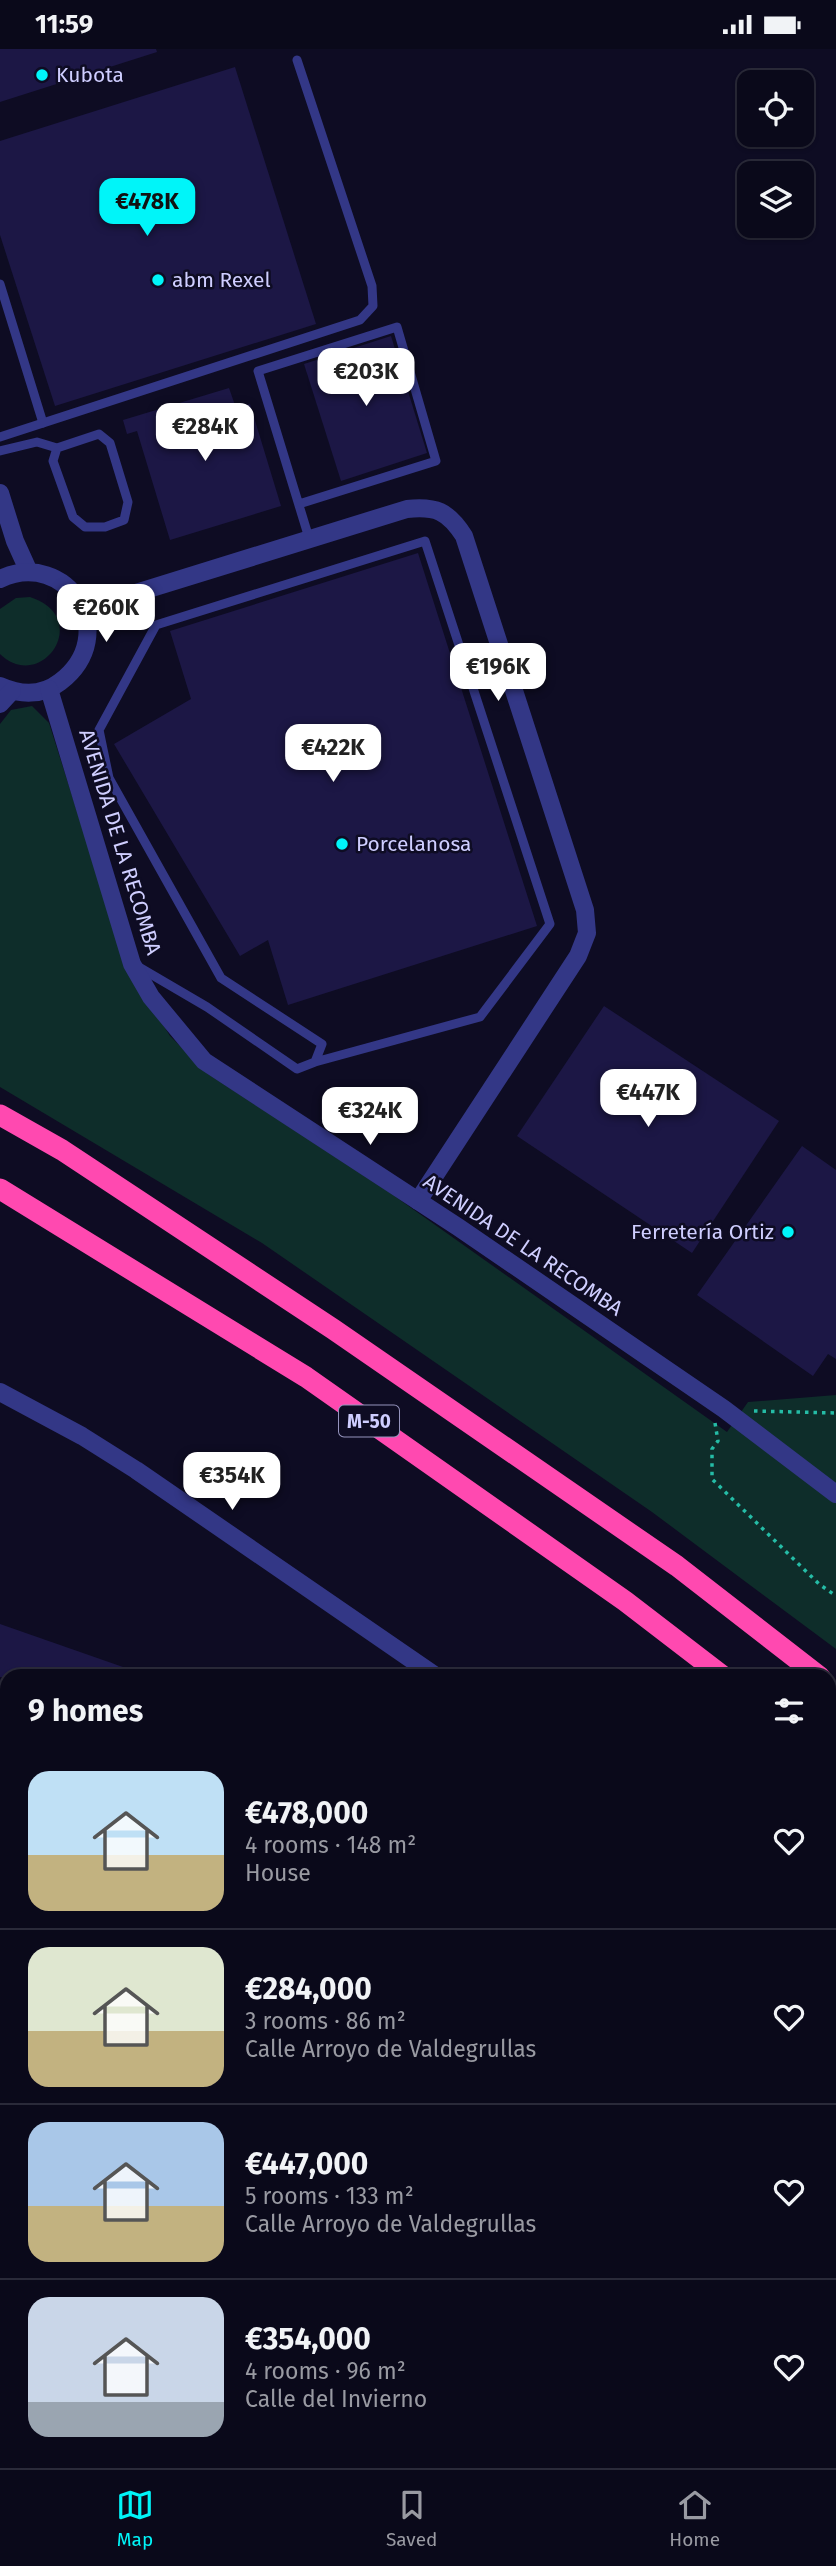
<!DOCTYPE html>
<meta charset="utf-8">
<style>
:root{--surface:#0a091a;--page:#181727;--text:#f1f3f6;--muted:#999aa2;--line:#2a2a39;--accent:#00f5f9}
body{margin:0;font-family:"Fira Sans",sans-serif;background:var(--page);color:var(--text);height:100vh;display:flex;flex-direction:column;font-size:26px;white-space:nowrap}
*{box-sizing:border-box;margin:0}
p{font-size:23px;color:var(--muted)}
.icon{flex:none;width:38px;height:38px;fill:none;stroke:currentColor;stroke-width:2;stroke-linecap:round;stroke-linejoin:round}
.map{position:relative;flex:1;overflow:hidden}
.details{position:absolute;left:0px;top:1620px;width:836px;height:800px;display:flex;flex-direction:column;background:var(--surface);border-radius:21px 21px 0 0;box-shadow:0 2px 5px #0004,0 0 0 2px var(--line)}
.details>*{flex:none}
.tools{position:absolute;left:737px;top:21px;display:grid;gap:14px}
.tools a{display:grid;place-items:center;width:77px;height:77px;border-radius:14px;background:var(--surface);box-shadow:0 2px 5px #0004,0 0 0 2px var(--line);font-size:35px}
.price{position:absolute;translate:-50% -60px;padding:0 16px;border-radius:14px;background:#fff;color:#222;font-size:23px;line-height:46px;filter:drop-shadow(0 2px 4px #0008)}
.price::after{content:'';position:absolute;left:50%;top:42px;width:21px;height:16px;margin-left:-10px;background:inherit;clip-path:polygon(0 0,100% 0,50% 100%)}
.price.selected{background:var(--accent);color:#111}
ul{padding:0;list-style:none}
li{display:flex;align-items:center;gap:21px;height:175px;padding:0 28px}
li+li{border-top:2px solid var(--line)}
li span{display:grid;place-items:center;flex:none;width:196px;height:140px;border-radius:21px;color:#555}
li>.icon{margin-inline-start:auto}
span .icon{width:84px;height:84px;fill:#fffc;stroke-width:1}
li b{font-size:30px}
h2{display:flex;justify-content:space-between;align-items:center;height:84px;padding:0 28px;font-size:30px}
.status{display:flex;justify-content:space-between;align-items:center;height:49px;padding:0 35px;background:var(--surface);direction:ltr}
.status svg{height:19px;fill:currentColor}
.tabs{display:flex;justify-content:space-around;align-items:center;height:98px;border-top:2px solid var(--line);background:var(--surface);font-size:19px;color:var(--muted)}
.tabs a{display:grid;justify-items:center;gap:4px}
.tabs .selected{color:var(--accent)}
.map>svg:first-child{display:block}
</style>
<div class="status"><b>11:59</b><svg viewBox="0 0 49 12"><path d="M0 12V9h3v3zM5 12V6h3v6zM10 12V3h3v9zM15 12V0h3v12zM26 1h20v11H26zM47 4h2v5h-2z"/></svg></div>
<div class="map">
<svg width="836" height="2419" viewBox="0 0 836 2419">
<rect width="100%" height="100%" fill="#0e0c23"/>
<!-- green -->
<g fill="#0e2d2a">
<path d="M30,548c64,21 11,97 -30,57v-45l16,-11z"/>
<polygon points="32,657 49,674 125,914 170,987 208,1025 393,1146 727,1383 748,1353 836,1346 836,1600 652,1463 262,1194 0,1038 0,675 11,661"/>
<polygon points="830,1962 836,1967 836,2358 830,2362"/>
<polygon points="555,2413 745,2413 734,2419 551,2419"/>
</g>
<!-- building -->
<g fill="#1c1745">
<polygon points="0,0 156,0 157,3 0,53"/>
<polygon points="235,18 316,275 55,357 0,186 0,92"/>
<polygon points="391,287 427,404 341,432 304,315"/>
<polygon points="229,339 236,359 250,355 281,457 170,491 137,382 127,385 123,371"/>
<polygon points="418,504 537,877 288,956 268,891 240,907 114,695 191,650 170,582"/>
<polygon points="604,957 779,1072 692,1204 517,1087"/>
<polygon points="802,1097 836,1121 836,1310 828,1305 813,1327 697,1246"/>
<polygon points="0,1575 143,1625 143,1628 0,1628"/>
</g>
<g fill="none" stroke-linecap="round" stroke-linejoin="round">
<!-- path -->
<g stroke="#25bca6" stroke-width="3.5" stroke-dasharray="3.5 5" stroke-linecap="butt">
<polyline points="754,1362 836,1364"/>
<polyline points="715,1374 718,1392 712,1400 712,1430 819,1535 836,1547"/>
<polyline points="830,2231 836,2237"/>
<polyline points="627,2419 631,2413"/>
</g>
<!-- service -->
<g stroke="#333786" stroke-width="9">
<polyline points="0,235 43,374"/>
<polyline points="0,388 360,271 373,257 372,237 297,11"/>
<polyline points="0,402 37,393 57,399 99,385 110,394 128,453 124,471 105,478 85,478 73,468 53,412 57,399"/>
<polyline points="299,455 436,412 397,278 258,322 309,489"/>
<polyline points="137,917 207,958 297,1020 315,1013 322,995 221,929 109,729 99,681 156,576 425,492 550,875 480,968 315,1013"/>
<polyline points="0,2200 7,2205"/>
<polyline points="0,2296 7,2298"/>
<polyline points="290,2413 303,2419"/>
<polyline points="395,2413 403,2419"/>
<polyline points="458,2419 462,2413"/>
</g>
<!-- minor -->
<g stroke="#333786" stroke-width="18">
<polyline points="0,444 15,492 29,523"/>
<path d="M0,530c67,-31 123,55 60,103 -18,14 -40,13 -60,4"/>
<path d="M84,560l323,-100c29,-3 41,2 57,27l121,374 2,23 -9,23 -160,245"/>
<polyline points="49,640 132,915 151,948 204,1012 458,1178 724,1360 836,1445"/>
<polyline points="0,655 12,642"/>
<polyline points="0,1343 82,1387 136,1421 437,1628"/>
<polyline points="830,1930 836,1937"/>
<polyline points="830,2390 836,2386"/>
<polyline points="786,2419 795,2413"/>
</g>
<!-- motorway -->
<g stroke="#ff49b0" stroke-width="21">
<polyline points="0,1066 62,1101 333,1280 677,1517 820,1628"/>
<polyline points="0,1140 306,1328 625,1552 724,1628"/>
<polyline points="830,1709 836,1714"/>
</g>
</g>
<!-- markers -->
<g fill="#00f5f9" stroke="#0e0c23" stroke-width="2.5">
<circle cx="42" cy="26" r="7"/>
<circle cx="158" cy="231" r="7"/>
<circle cx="342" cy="795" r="7"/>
<circle cx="788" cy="1183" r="7"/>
</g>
<g text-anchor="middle" stroke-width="5" stroke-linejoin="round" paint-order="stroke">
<!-- shield labels -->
<rect fill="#0e0c23" stroke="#9594bd" stroke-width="2" x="339" y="1356.5" width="60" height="31" rx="5"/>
<g font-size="19" font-weight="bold" fill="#cfceff">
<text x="369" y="1379">M-50</text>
</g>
<!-- poi labels -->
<g font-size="21" fill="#cfceff" stroke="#0e0c23" text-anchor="start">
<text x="56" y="33">Kubota</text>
<text x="172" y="238">abm Rexel</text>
<text x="356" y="802">Porcelanosa</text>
<text x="774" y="1190" text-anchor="end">Ferretería Ortiz</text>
</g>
<!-- street labels -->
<g font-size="21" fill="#cfceff" stroke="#0e0c23">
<text transform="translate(120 793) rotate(73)" y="7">AVENIDA DE LA RECOMBA</text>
<text transform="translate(523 1196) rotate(34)" y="7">AVENIDA DE LA RECOMBA</text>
</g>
</g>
</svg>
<div class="tools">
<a><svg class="icon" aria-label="locate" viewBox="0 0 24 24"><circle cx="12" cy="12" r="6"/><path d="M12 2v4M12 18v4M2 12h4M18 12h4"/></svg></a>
<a><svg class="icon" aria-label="layers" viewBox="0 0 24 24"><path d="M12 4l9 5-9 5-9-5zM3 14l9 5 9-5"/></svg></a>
</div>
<b class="price selected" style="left:147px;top:189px">€478K</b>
<b class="price" style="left:366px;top:359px">€203K</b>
<b class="price" style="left:205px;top:414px">€284K</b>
<b class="price" style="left:106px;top:595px">€260K</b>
<b class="price" style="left:498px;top:654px">€196K</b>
<b class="price" style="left:333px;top:735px">€422K</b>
<b class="price" style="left:648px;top:1080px">€447K</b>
<b class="price" style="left:370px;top:1098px">€324K</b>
<b class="price" style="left:232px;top:1463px">€354K</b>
<section class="details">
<h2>9 homes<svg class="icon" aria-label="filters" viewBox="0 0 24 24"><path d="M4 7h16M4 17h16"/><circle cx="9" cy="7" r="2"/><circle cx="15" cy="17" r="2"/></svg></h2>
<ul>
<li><span style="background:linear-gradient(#bfe0f5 60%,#c2b280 0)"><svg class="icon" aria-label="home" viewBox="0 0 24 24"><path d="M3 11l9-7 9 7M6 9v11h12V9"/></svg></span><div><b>€478,000</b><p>4 rooms · 148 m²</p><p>House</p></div><svg class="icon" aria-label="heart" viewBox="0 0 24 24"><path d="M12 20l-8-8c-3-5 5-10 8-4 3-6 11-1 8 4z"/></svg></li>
<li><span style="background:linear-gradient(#dfe7d0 60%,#c2b280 0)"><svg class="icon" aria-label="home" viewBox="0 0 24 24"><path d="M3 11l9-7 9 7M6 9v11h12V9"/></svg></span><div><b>€284,000</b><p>3 rooms · 86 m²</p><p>Calle Arroyo de Valdegrullas</p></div><svg class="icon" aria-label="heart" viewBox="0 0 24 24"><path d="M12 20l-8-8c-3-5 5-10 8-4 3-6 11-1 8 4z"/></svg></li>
<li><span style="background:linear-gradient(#a9c7e8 60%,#c2b280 0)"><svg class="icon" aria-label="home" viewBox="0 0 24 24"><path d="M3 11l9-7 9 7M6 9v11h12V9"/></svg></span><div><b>€447,000</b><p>5 rooms · 133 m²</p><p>Calle Arroyo de Valdegrullas</p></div><svg class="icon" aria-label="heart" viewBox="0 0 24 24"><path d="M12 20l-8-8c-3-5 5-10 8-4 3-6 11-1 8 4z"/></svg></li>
<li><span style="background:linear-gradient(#c9d6e8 75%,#9aa5b1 0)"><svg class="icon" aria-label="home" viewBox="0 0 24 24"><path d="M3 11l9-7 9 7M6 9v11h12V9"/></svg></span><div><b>€354,000</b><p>4 rooms · 96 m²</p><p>Calle del Invierno</p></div><svg class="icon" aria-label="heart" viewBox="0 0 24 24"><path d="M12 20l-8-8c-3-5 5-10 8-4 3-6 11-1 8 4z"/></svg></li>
</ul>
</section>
</div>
<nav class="tabs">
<a class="selected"><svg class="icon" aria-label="map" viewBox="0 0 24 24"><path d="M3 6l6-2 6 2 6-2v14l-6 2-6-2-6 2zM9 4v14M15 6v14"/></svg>Map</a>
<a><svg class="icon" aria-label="saved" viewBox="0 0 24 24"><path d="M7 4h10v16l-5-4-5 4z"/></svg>Saved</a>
<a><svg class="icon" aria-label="home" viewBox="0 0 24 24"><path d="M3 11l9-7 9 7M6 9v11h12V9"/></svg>Home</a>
</nav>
